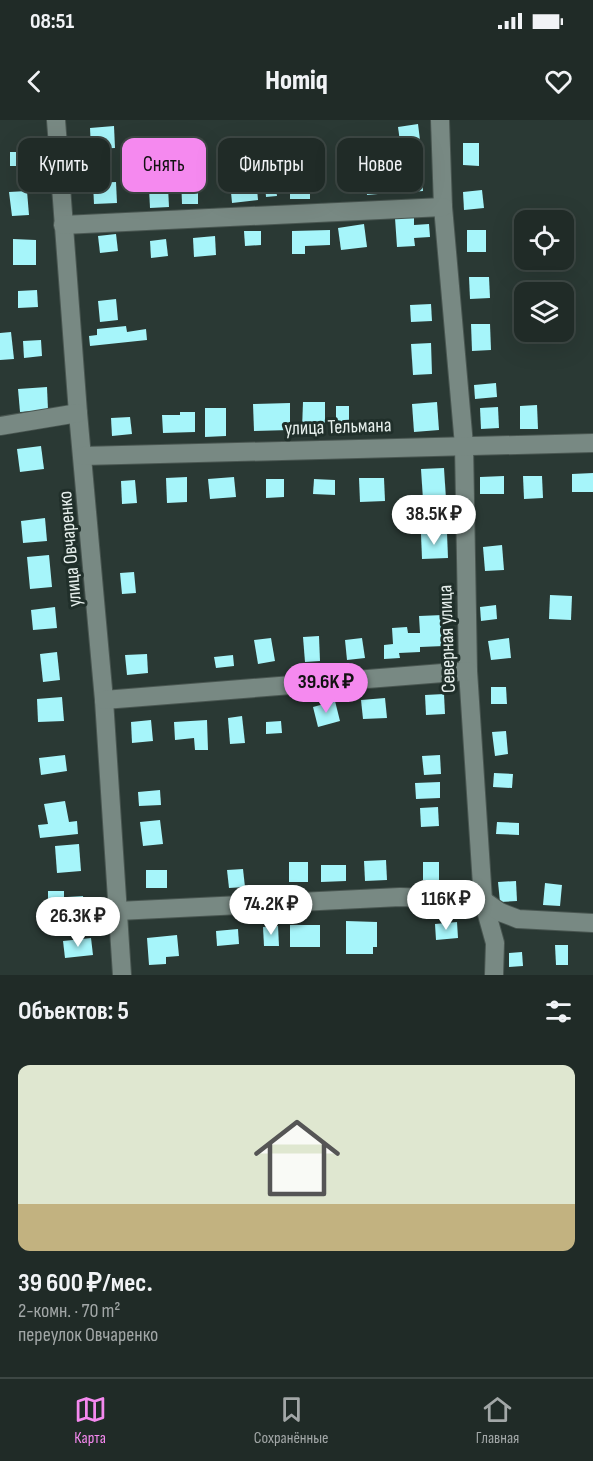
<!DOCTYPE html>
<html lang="ru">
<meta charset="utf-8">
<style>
:root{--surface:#202b27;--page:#28332f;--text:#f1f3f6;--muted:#a2a7a7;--line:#3d4744;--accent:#f589ef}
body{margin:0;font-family:"Sofia Sans Condensed",sans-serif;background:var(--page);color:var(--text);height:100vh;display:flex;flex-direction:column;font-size:22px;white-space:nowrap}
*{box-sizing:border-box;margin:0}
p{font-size:20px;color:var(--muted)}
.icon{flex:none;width:33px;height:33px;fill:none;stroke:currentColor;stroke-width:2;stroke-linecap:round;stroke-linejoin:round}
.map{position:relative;height:855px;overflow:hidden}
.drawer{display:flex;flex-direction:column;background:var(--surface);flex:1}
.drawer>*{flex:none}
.hud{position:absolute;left:18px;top:18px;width:558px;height:54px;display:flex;gap:12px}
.controls{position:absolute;left:514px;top:90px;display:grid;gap:12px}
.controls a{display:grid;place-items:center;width:60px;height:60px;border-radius:12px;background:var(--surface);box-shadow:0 6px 24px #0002,0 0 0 2px var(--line);font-size:30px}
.price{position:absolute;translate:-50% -51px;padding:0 14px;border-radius:21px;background:#fff;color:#222;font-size:20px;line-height:39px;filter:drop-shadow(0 2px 3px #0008)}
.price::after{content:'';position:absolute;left:50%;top:36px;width:18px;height:14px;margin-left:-9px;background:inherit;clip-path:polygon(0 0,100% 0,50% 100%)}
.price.selected{background:var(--accent);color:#111}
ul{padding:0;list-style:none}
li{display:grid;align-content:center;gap:12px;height:318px;padding:0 18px}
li+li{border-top:2px solid var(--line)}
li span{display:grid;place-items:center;height:186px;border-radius:12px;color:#555}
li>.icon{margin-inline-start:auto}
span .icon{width:108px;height:108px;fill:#fffc;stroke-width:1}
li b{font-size:26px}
h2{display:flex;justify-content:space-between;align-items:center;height:72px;padding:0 18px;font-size:26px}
.tag{padding:0 21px;border-radius:12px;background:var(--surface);box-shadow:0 6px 24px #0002,0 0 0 2px var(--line);font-size:21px;line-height:54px}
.tag.selected{background:var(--accent);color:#111}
.status{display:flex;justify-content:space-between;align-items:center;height:42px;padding:0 30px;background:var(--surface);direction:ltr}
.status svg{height:16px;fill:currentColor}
header{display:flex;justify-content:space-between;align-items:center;height:78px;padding:0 18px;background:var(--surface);font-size:27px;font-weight:800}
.dock{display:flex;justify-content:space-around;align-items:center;height:84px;border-top:2px solid var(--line);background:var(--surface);font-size:16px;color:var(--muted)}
.dock a{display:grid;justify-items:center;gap:3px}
.dock .selected{color:var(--accent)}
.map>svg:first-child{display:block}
</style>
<div class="status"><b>08:51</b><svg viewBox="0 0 49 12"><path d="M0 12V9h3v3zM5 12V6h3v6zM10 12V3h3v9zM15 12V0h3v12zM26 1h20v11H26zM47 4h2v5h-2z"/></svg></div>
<header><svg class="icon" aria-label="back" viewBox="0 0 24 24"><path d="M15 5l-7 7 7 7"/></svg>Homiq<svg class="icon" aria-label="heart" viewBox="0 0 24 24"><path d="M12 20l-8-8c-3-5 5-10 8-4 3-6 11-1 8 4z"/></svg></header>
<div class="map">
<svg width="593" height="855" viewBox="0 0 593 855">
<rect width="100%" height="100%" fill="#2a3934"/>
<!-- building -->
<g fill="#a6f5fa">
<polygon points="418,4 420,20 400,22 398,7"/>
<polygon points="114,6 115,28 91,29 90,8"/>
<polygon points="463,23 479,23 479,46 463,45"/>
<rect x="10" y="32" width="17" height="14"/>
<polygon points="421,48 423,71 396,73 395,62 395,72 382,72 381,58 394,57 394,50"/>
<polygon points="181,57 198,57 198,84 182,84"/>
<polygon points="256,58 258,80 232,83 230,61"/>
<polygon points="116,62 117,83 94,84 93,63"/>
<rect x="290" y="62" width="20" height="17"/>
<polygon points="377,62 378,74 367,75 366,63"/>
<polygon points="275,63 277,76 266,77 265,64"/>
<polygon points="168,67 169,87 150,88 149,68"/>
<polygon points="482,70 484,88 464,90 463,72"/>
<polygon points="27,71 29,95 12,96 9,72"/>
<polygon points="414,97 414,105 429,104 430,117 414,118 415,126 397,127 395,98"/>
<polygon points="364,104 367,127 341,130 338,108"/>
<polygon points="330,110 330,125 305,126 305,134 292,134 292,111"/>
<rect x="467" y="110" width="19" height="22"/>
<polygon points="244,111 261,111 261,125 245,126"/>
<polygon points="116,114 118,131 100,133 98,116"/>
<polygon points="215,116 216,135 194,137 193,118"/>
<polygon points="13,119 36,120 36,145 13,145"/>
<polygon points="166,119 168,136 151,138 150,121"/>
<polygon points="469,157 489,157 490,178 470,179"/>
<polygon points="37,170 38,187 18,188 18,171"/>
<polygon points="116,179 118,200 100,202 98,181"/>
<polygon points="431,184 432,201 411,202 410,185"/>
<polygon points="471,204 490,204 491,230 472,231"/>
<polygon points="126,206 127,212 146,209 147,220 90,226 89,216 97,215 97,209"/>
<polygon points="11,212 14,239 0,240 0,213"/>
<polygon points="41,220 42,236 24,238 23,221"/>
<polygon points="431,223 432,254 413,255 411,224"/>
<polygon points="496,263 497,277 475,279 474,265"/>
<polygon points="47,267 48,290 20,292 18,269"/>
<polygon points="303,282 325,282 325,309 302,309"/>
<polygon points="437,282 439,310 414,312 412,284"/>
<polygon points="290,283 290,310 254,311 253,284"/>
<polygon points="537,285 538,309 520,309 520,286"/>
<polygon points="336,286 349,286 349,309 336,310"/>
<polygon points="498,287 499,308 481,309 480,288"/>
<polygon points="205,288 226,288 226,316 205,317"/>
<polygon points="180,292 195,292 195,312 163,313 162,295 180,295"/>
<polygon points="130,297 132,314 112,316 111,298"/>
<polygon points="41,326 44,349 20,352 17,329"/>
<polygon points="444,348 446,379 423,380 421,349"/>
<polygon points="593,353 593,372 572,372 572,354"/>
<polygon points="504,356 504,374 480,374 480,357"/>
<polygon points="523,356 542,356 543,378 524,379"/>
<polygon points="187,357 187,382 167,383 166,358"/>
<polygon points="234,357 236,377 210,379 208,359"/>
<polygon points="359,358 384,358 385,381 360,382"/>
<polygon points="266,359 284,359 284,377 266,378"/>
<polygon points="314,359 335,360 335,375 313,374"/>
<polygon points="135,360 137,383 122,384 121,361"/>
<polygon points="45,398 47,421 23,423 21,401"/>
<polygon points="447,413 448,438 422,439 421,414"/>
<polygon points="502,425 504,450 485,451 483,427"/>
<polygon points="49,435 52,467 30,469 27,437"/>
<polygon points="134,452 136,473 122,474 120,453"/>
<polygon points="550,475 572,476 571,500 549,499"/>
<polygon points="496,485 497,499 481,501 480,487"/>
<polygon points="55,487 57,508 33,510 31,490"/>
<polygon points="443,495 444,526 420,527 420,532 399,533 400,538 384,539 384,525 393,524 392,508 407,507 408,513 420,513 419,496"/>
<polygon points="319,516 320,541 305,542 303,517"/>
<polygon points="271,518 275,541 258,544 254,520"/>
<polygon points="362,518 365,538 347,540 345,520"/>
<polygon points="509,518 511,538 491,540 488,521"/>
<polygon points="57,532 60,560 43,562 40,534"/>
<polygon points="147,534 148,553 127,555 125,535"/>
<polygon points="233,535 234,546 216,548 214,537"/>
<polygon points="491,567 506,567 507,584 491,584"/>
<polygon points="444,574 445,594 426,595 425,575"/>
<polygon points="62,577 64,601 38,602 37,579"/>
<polygon points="385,578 387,598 363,599 361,580"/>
<polygon points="335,581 340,601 318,607 313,587"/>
<polygon points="242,596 245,623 230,624 228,598"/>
<polygon points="151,600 153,621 132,623 131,602"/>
<polygon points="207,600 208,630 195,630 194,618 175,620 174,602"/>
<polygon points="281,601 282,613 266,614 266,602"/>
<polygon points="506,611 508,634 495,636 492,612"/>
<polygon points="65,635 67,651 41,655 39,638"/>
<polygon points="440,635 441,654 424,655 422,636"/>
<polygon points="494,653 513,654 512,668 493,667"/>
<polygon points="440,662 440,678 416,679 415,663"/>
<polygon points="160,670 161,685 139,686 138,672"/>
<polygon points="65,681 69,702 77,701 78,714 40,718 38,705 48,704 44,684"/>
<polygon points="438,687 439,706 421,707 420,688"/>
<polygon points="160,700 163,724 143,726 140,702"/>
<polygon points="497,702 519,703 519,715 496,714"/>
<polygon points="79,724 81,751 57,753 55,726"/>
<polygon points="386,740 387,760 365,761 364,741"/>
<rect x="289" y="742" width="19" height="20"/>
<rect x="423" y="742" width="16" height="18"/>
<polygon points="321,745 346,745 346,761 321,762"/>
<polygon points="243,749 245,767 229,768 227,750"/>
<rect x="146" y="750" width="21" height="18"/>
<polygon points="516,761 517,781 500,782 498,762"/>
<polygon points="545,763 562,765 560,786 543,785"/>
<rect x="48" y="771" width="16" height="16"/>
<polygon points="83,776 85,804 69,805 67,777"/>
<polygon points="346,801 377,802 377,827 373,827 373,834 346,834"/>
<polygon points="457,802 458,818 436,820 435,804"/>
<rect x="290" y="805" width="30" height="22"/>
<polygon points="278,806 279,826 264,826 263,807"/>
<polygon points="238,809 239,824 217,826 216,811"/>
<polygon points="177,815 179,836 166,837 166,844 149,845 147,818"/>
<polygon points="91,818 93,835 65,838 63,821"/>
<polygon points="555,825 568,825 568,845 556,845"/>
<polygon points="522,832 523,846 509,847 509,833"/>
</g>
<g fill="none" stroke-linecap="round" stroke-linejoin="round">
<defs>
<g id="minor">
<polyline points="56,0 78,293 104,580 122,855"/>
<polyline points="440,0 443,87 464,325 468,551 483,780 495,823 494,855"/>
<polyline points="63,105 443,87"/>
<polyline points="0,306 78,293"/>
<polyline points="83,336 593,323"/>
<polyline points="104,580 468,551"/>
<polyline points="118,791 400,777 483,780 500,792 518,799 593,803"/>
</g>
</defs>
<!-- minor casing -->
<use href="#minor" stroke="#495651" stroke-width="20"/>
<!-- minor -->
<use href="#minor" stroke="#788983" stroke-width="18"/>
</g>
<g text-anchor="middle" stroke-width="6" stroke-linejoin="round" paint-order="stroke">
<!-- street labels -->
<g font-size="20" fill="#e6efec" stroke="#202f2a">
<text transform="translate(338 306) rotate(-2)" y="7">улица Тельмана</text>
<text transform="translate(69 429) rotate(-95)" y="7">улица Овчаренко</text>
<text transform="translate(446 519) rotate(-92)" y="7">Северная улица</text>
</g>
</g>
</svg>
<div class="controls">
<a><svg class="icon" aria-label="locate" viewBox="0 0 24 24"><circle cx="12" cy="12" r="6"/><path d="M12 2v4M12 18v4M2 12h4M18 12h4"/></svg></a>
<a><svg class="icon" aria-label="layers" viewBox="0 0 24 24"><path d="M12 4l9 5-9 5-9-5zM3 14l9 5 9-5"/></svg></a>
</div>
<b class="price" style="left:434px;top:426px">38.5K ₽</b>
<b class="price selected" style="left:326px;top:594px">39.6K ₽</b>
<b class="price" style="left:446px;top:811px">116K ₽</b>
<b class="price" style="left:271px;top:816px">74.2K ₽</b>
<b class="price" style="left:78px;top:828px">26.3K ₽</b>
<div class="hud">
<a class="tag">Купить</a>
<a class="tag selected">Снять</a>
<a class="tag">Фильтры</a>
<a class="tag">Новое</a>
</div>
</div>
<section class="drawer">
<h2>Объектов: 5<svg class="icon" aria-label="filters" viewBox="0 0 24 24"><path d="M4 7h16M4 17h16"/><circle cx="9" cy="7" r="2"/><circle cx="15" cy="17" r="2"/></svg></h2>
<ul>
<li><span style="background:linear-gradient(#dfe7d0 75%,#c2b280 0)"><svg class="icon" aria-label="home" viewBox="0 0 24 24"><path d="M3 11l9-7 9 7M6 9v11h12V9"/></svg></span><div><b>39 600 ₽/мес.</b><p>2-комн. · 70 m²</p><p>переулок Овчаренко</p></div></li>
</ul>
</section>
<nav class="dock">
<a class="selected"><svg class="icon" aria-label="map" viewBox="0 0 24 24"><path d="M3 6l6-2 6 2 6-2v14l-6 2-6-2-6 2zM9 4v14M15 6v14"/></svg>Карта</a>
<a><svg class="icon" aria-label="saved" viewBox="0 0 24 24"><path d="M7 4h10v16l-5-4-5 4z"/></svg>Сохранённые</a>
<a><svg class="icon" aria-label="home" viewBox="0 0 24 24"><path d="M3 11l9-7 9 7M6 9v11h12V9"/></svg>Главная</a>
</nav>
